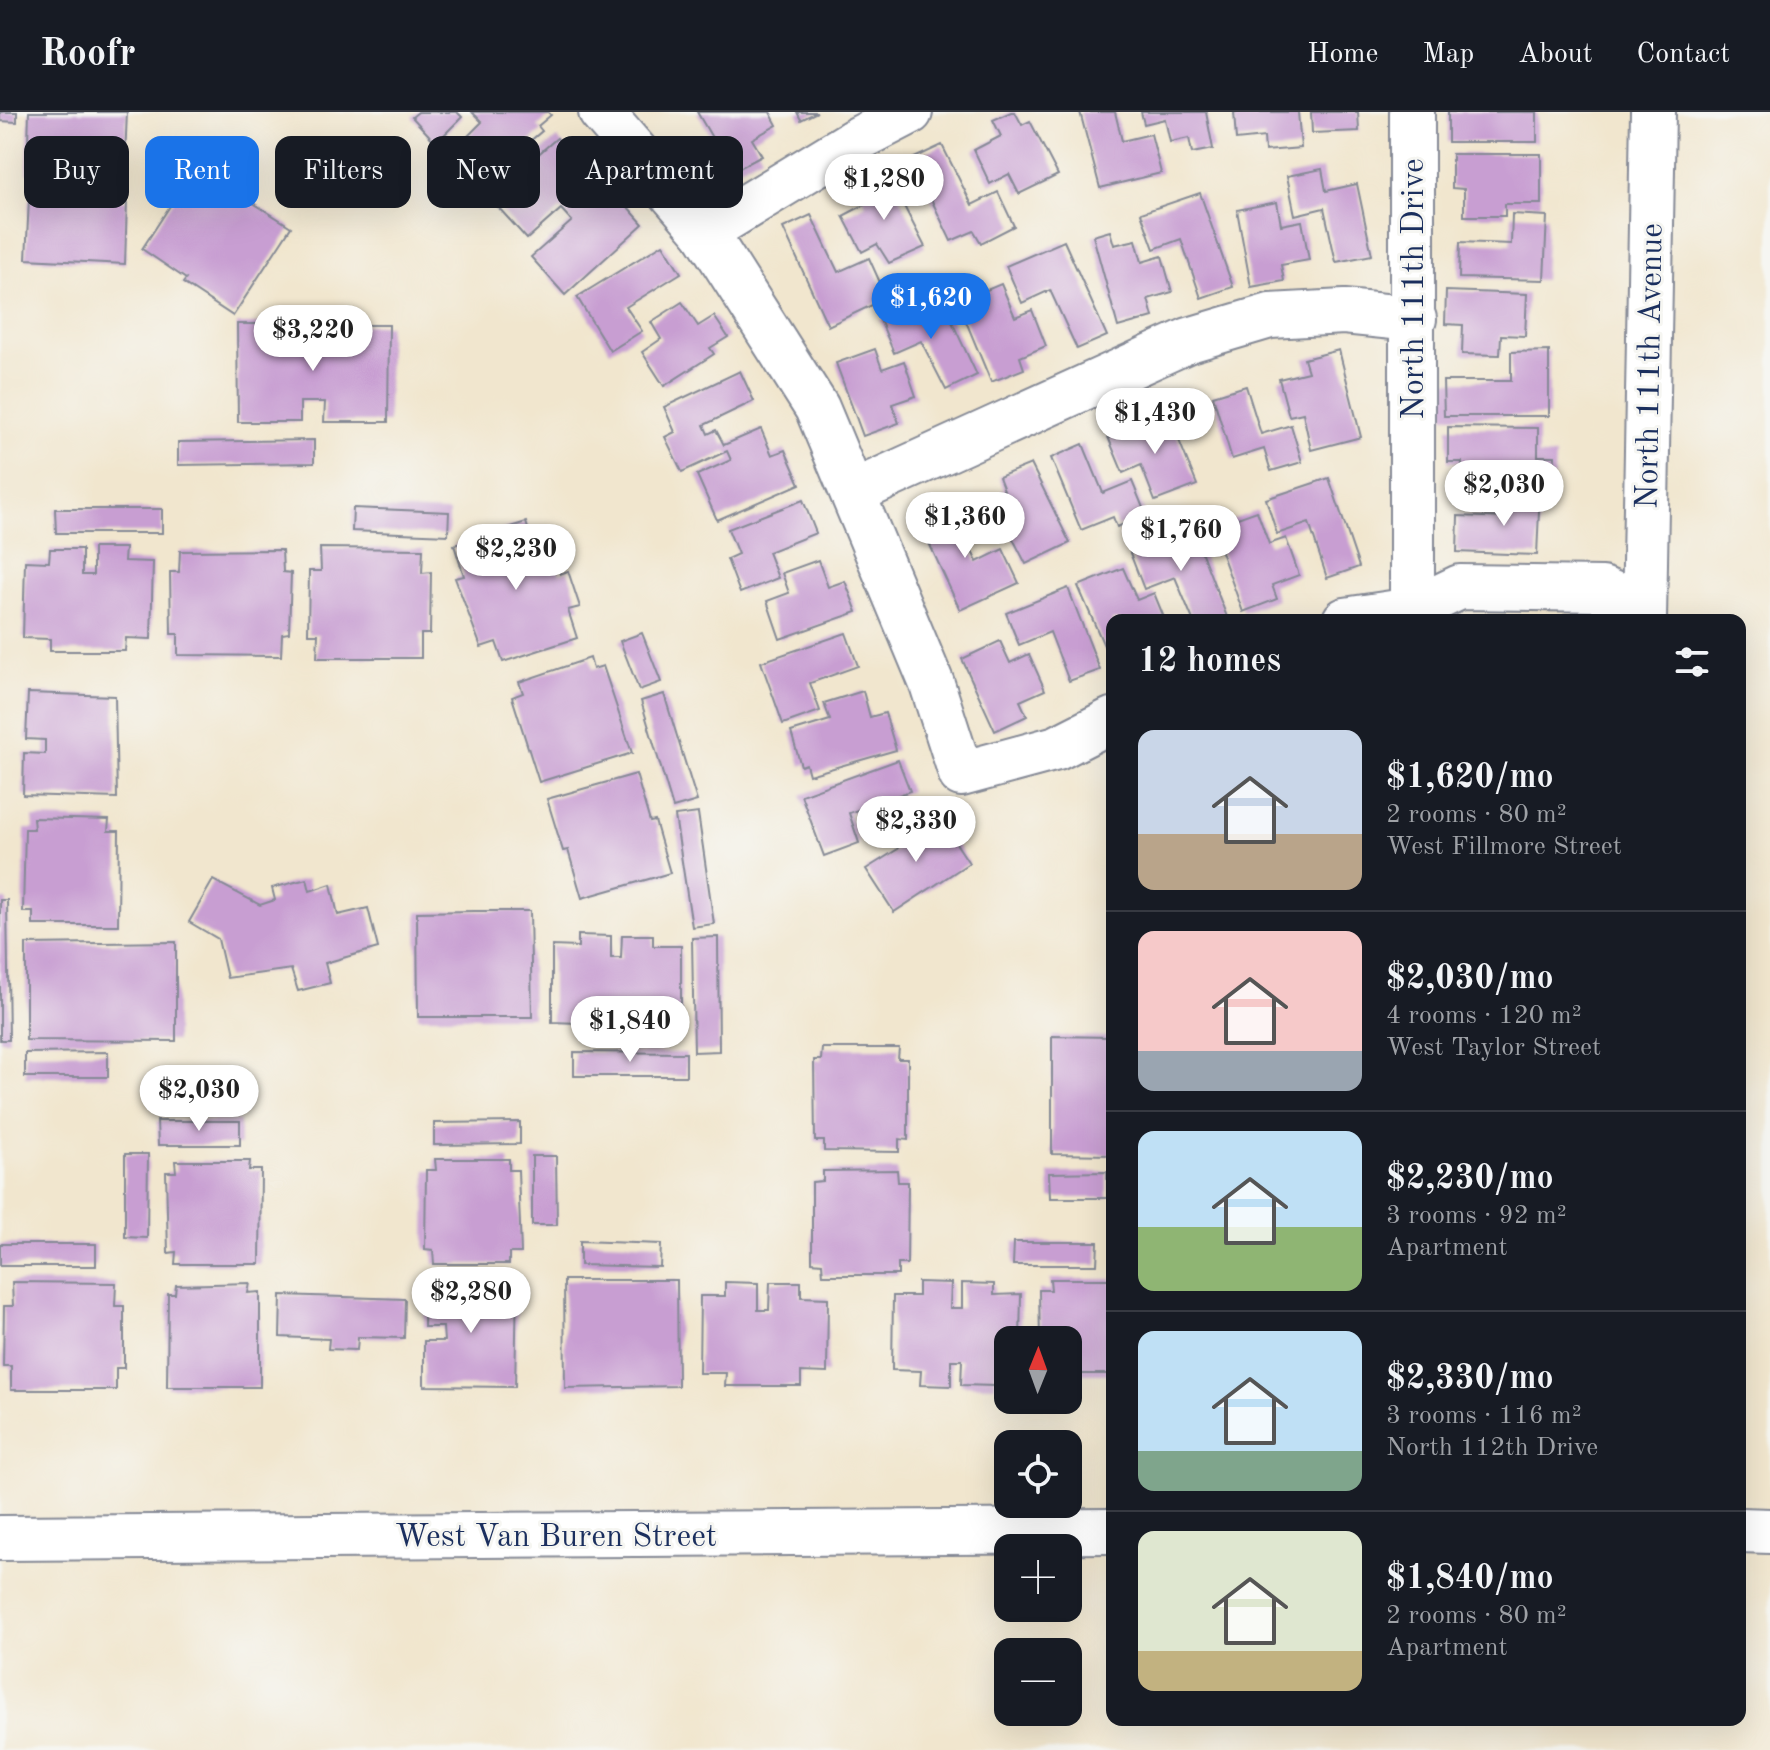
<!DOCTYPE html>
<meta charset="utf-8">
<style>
:root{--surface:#171b24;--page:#242831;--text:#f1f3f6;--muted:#9ea1a6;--line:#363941;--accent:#1a73e8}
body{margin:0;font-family:"Old Standard TT",serif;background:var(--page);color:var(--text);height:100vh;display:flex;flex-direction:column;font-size:30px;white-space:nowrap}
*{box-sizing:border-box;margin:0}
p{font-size:26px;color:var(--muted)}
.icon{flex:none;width:44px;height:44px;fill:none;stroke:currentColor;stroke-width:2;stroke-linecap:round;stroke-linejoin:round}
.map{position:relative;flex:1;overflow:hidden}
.panel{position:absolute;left:1106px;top:502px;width:640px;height:1112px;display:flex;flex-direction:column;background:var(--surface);border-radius:16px;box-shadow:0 8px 32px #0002}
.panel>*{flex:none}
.top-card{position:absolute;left:24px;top:24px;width:760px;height:72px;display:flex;gap:16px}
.needle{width:52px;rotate:1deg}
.controls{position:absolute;left:994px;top:1214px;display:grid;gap:16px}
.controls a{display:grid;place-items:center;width:88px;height:88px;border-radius:16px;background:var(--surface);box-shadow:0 8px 32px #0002;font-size:40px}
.price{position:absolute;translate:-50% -68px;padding:0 18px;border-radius:28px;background:#fff;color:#222;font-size:26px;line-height:52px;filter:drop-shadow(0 2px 4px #0008)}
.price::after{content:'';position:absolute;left:50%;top:48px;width:24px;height:18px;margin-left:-12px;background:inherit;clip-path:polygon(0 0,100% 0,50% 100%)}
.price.on{background:var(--accent);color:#fff}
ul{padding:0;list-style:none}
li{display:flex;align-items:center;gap:24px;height:200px;padding:0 32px}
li+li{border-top:2px solid var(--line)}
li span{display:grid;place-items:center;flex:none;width:224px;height:160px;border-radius:16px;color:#555}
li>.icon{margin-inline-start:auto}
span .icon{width:96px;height:96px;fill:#fffc;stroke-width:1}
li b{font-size:34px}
h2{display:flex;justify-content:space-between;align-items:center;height:96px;padding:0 32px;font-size:34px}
.chip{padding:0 28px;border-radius:16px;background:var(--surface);box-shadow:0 8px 32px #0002;font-size:28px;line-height:72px}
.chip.on{background:var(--accent);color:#fff}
header{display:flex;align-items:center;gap:48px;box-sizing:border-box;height:112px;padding:0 40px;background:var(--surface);border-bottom:2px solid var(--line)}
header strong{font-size:38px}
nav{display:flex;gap:44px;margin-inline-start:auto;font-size:28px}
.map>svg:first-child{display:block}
</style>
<header>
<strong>Roofr</strong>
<nav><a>Home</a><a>Map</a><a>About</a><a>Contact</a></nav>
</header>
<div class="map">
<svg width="1770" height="1638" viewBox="0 0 1770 1638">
<rect width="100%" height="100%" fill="#f6f6f2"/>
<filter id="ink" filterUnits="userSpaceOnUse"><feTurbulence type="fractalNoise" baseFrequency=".0125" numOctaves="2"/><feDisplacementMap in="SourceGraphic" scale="16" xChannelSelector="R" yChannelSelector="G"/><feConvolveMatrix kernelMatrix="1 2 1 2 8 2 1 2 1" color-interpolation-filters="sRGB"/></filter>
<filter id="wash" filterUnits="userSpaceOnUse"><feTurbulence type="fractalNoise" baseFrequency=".006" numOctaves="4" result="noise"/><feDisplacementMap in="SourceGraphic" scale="32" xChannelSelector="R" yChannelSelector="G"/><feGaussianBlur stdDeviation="1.8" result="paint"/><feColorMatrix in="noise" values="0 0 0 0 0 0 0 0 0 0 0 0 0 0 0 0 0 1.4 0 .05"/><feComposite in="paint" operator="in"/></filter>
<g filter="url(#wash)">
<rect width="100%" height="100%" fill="#f1e6ce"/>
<g id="blocks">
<!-- building -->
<g fill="#c89ed2">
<polygon points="0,0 17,0 17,10 0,9"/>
<polygon points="29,0 127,0 124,69 107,68 106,88 127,88 125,152 26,147 29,87 47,88 48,62 27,61"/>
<polygon points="418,0 457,0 462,5 436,31 412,5"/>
<polygon points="472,0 548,0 551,3 538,14 542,19 479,72 464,55 478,42 465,27 482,10"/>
<polygon points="697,0 770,0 777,13 752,27 762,44 732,60"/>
<polygon points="797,0 817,0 801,8"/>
<polygon points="1011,0 1015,0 1022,13 1030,9 1058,63 1019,82 1009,62 990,72 974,38 1001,24 993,8"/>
<polygon points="1080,0 1115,0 1122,29 1151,22 1161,61 1100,76"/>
<polygon points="1141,0 1206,0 1213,37 1192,41 1189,26 1170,30 1165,7 1144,12"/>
<polygon points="1234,0 1298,0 1301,36 1265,39 1264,25 1236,28"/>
<polygon points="1311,0 1358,0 1359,19 1312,21"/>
<rect x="1448" y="0" width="89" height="30"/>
<polygon points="557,26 579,50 564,63 580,81 589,73 609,94 619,85 643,112 565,183 531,145 572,109 561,97 527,127 489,85"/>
<polygon points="942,33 972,93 998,80 1014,114 981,131 974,119 951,129 912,47"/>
<polygon points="1452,42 1541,42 1541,92 1505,92 1505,104 1464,104 1464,77 1452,76"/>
<polygon points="200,48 251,82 247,87 291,115 233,204 183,171 186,167 142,137"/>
<polygon points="1322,57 1326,79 1357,72 1372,143 1336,150 1324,96 1295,103 1287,64"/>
<polygon points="888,63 925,135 889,151 877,132 862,140 843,104 866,92 859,78"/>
<polygon points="1200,81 1233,175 1201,186 1181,127 1154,137 1141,101"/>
<polygon points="1277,90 1281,113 1302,109 1309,148 1281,153 1284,169 1251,175 1237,98"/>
<polygon points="1512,102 1547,104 1544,168 1459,166 1460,130 1511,132"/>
<polygon points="811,103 838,160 869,146 887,186 828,214 783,116"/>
<polygon points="1110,119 1114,133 1136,128 1142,150 1162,144 1172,180 1148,187 1153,205 1118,215 1093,124"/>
<polygon points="1064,129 1107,224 1077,237 1050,178 1022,191 1006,154"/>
<polygon points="663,132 681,161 626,195 642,219 610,239 577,185"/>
<polygon points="1001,172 1015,205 1032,198 1046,234 1020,245 1024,257 991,270 958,190"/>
<polygon points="1446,179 1527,182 1525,224 1501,223 1500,243 1462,242 1463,213 1445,212"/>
<polygon points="929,188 936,204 947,199 977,263 946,278 921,229 894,241 880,208"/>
<polygon points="682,190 698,214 714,204 728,225 710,236 714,242 664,274 642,240 661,227 651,210"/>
<polygon points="237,212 299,212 299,233 325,233 325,213 389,213 388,310 324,310 325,290 300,290 300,310 238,310"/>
<polygon points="875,237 882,257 904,249 916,284 892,292 899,311 863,324 836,251"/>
<polygon points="1339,238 1361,325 1311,338 1303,301 1289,304 1279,267 1308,260 1304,247"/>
<polygon points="1549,239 1549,304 1444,304 1443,269 1511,269 1511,240"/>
<polygon points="740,259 754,289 704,313 708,322 716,318 724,333 761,317 772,343 785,338 800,372 717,408 697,363 731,348 727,339 682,360 665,325 675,320 664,295"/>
<polygon points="1246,274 1261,322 1291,313 1302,350 1271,359 1264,337 1232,347 1213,284"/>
<polygon points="1168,301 1197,373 1155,389 1141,353 1123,361 1108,325"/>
<polygon points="1448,315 1538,316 1538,344 1555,344 1554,365 1501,365 1501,381 1462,380 1462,350 1448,350"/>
<polygon points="314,328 314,351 178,353 178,330"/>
<polygon points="1083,332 1103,381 1132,369 1146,403 1117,415 1113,405 1081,418 1051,346"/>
<polygon points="1031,352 1070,431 1026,452 1008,417 993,423 979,390 1004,378 999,365"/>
<polygon points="1329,366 1359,455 1327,466 1309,411 1277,422 1266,387"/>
<polygon points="1509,376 1540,377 1537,443 1457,440 1458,404 1508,406"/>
<polygon points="803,388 816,421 768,440 778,466 740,481 727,447 738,442 728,417"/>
<polygon points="949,391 977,450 1003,437 1019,471 960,498 917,405"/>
<polygon points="353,396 449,400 448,423 352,419"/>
<polygon points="55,397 162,397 162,421 56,421"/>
<polygon points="1257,399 1269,432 1286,426 1299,463 1272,473 1277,487 1243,500 1212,415"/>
<polygon points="526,410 532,430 548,424 560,462 568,459 580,495 568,498 577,526 503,550 496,530 481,535 455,466 464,464 454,433"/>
<polygon points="1192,416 1227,505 1219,508 1193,508 1175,465 1144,477 1130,441"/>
<polygon points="93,436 125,436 124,449 153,450 151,527 126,526 125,539 50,539 50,527 23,526 25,449 49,450 50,437 82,437 82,463 93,463"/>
<polygon points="320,436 423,437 422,461 431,460 430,522 421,522 421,546 317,546 318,522 308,522 309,459 321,459"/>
<polygon points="282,438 283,460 291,461 289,521 282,522 281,544 178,543 178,522 171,522 170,460 179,460 180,439"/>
<polygon points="818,448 828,475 845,469 857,500 780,527 767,489 789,481 782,461"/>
<polygon points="1123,456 1137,488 1154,481 1165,508 1112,508 1112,552 1078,474"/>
<polygon points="1068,476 1100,558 1069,569 1050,520 1019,533 1006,501"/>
<polygon points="642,521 661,570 639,578 620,529"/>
<polygon points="846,521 858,554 810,571 820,599 783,612 761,550"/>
<polygon points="1000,529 1010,551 1029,542 1045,578 1020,589 1027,604 995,619 962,547"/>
<polygon points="590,546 593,557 603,554 632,641 539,670 512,585 523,581 519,570"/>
<polygon points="863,579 870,605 885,601 896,638 809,663 806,652 801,654 791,620 830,608 824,591"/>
<polygon points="28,581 115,584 117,686 23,683 24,641 45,642 45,628 26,627"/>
<polygon points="664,582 697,689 673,696 641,589"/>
<polygon points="898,648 910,679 849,701 859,731 824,744 801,683"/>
<polygon points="636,662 650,710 655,709 670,761 582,786 568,738 563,739 547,687"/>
<polygon points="698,701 714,812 692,815 675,704"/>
<polygon points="922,704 938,729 950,722 969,751 894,800 866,757 898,737 890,725"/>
<polygon points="33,706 109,708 108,719 119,719 118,813 33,813 33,800 23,800 25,717 34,717"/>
<polygon points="307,767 310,779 331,772 338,803 368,796 378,836 325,851 330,871 298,879 291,857 227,866 218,827 189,810 213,768 260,793 275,788 272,776"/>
<polygon points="0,788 7,788 9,928 0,928"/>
<polygon points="474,799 530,799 532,905 418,905 417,800"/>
<polygon points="578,823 611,824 611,846 621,846 622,823 653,823 653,834 681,834 681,912 654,912 653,924 617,925 580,925 580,911 552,910 552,834 578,835"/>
<polygon points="718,825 719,939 694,940 692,826"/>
<polygon points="176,830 176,929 26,928 26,832"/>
<polygon points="1052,924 1112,925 1112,1043 1052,1042"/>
<polygon points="822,936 899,936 898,947 908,947 908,1028 899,1027 899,1040 824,1039 824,1029 815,1029 814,948 821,948"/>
<polygon points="108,940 108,965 25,965 25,941"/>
<polygon points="574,940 686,941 686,964 574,964"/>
<polygon points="157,1009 240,1009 240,1033 158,1033"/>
<polygon points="520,1010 520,1032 434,1033 434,1011"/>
<polygon points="125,1042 148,1042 147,1126 125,1125"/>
<polygon points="532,1044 556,1044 557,1113 532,1113"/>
<polygon points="435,1047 509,1047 509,1058 518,1058 521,1141 509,1141 509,1152 434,1152 433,1138 425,1137 426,1058 436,1058"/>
<polygon points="175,1049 250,1049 249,1058 261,1058 260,1152 175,1152 176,1140 168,1141 166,1060 176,1060"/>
<polygon points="897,1058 898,1070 908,1070 907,1152 898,1152 898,1163 823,1163 822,1151 812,1150 812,1070 823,1069 823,1059"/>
<polygon points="1107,1060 1107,1086 1050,1086 1049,1061"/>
<polygon points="580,1129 661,1132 660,1155 580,1153"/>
<polygon points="1014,1130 1098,1130 1097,1153 1013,1153"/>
<rect x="0" y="1132" width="96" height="22"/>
<polygon points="1050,1167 1112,1167 1112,1262 1068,1262 1068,1228 1040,1228 1039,1178 1051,1178"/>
<polygon points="564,1168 677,1168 678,1274 565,1276"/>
<polygon points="12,1170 116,1171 115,1194 124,1194 124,1256 116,1256 116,1278 11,1278 11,1254 3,1254 4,1194 13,1194"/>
<polygon points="725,1170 758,1171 758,1198 769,1198 770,1170 801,1170 801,1185 828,1186 827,1261 801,1260 801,1274 725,1274 726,1261 699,1261 700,1184 725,1184"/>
<polygon points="918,1170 951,1171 950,1196 962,1196 962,1171 994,1172 994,1183 1021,1182 1020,1228 1008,1228 1008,1261 995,1261 995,1274 961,1273 962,1248 951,1248 951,1274 920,1273 921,1259 892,1258 893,1184 918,1184"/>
<polygon points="250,1171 248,1181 260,1180 260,1275 167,1275 168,1182 175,1182 176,1173"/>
<polygon points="425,1171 517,1172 515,1275 424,1274 424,1229 444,1229 443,1215 424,1215"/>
<polygon points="281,1183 405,1187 404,1226 358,1225 357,1238 328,1237 329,1227 280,1225"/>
</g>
</g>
</g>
<g filter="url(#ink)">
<use href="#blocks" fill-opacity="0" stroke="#868a96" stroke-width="2"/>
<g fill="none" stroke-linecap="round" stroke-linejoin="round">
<defs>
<g id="minor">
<polyline points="601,0 705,120 817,296 932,572 961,662 1057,636 1112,608"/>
<polyline points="1412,0 1412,498"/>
<polyline points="705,120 856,28 910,0"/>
<polyline points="854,380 1189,228 1270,204 1344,200 1414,207"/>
<polyline points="1345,508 1412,498 1460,475 1602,477 1643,494"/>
<polyline points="1644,508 1653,0"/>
</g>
<g id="major">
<polyline points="1740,1418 1770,1419"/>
<polyline points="0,1426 1112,1419"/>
</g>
</defs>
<!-- minor casing -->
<use href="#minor" stroke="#868a96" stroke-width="48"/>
<!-- major casing -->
<use href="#major" stroke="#868a96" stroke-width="48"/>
<!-- minor -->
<use href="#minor" stroke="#fff" stroke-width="44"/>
<!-- major -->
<use href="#major" stroke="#fff" stroke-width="44"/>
</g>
</g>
<g text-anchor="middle" stroke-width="6" stroke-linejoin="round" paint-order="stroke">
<!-- street labels -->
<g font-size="32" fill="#1b2f5e" stroke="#f6f6f2">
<text transform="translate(1412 177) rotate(-90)" y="11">North 111th Drive</text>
<text transform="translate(1648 254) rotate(-89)" y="11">North 111th Avenue</text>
<text x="556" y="1434">West Van Buren Street</text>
</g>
</g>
</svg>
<div class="controls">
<a><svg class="needle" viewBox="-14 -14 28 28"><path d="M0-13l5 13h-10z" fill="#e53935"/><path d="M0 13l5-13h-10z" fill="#9ea1a6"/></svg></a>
<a><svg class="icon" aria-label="locate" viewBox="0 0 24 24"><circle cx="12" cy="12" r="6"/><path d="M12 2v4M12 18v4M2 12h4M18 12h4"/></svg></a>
<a>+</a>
<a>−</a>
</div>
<b class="price" style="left:884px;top:110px">$1,280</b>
<b class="price on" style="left:931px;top:229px">$1,620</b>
<b class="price" style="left:313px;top:261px">$3,220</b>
<b class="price" style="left:1155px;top:344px">$1,430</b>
<b class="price" style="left:1504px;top:416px">$2,030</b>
<b class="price" style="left:965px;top:448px">$1,360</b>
<b class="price" style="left:1181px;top:461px">$1,760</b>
<b class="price" style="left:516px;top:480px">$2,230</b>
<b class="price" style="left:916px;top:752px">$2,330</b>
<b class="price" style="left:630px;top:952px">$1,840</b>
<b class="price" style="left:199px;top:1021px">$2,030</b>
<b class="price" style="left:471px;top:1223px">$2,280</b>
<div class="top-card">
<a class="chip">Buy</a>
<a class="chip on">Rent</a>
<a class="chip">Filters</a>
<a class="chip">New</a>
<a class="chip">Apartment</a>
</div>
<section class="panel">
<h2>12 homes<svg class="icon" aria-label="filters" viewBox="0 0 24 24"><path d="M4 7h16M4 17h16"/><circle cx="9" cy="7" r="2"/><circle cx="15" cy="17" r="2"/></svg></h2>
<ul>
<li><span style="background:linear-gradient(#c9d6e8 65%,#b9a48a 0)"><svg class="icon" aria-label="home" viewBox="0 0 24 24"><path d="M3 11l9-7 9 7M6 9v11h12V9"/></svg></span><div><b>$1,620/mo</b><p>2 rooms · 80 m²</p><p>West Fillmore Street</p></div></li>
<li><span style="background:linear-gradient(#f6c9c9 75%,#9aa5b1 0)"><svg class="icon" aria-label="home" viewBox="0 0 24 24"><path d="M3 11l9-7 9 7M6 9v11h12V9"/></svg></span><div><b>$2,030/mo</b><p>4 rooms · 120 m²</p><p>West Taylor Street</p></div></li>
<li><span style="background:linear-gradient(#bfe0f5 60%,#8fb573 0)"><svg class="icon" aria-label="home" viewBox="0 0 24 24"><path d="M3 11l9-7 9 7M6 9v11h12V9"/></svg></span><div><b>$2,230/mo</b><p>3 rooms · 92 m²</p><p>Apartment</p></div></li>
<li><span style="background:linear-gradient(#bfe0f5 75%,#7fa58c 0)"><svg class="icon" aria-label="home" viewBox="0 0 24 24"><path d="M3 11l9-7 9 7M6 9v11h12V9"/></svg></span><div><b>$2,330/mo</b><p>3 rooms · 116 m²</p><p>North 112th Drive</p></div></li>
<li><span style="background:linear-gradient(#dfe7d0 75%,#c2b280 0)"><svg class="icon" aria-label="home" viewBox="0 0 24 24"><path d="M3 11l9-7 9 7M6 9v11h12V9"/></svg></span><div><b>$1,840/mo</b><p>2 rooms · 80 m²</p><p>Apartment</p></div></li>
</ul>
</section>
</div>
